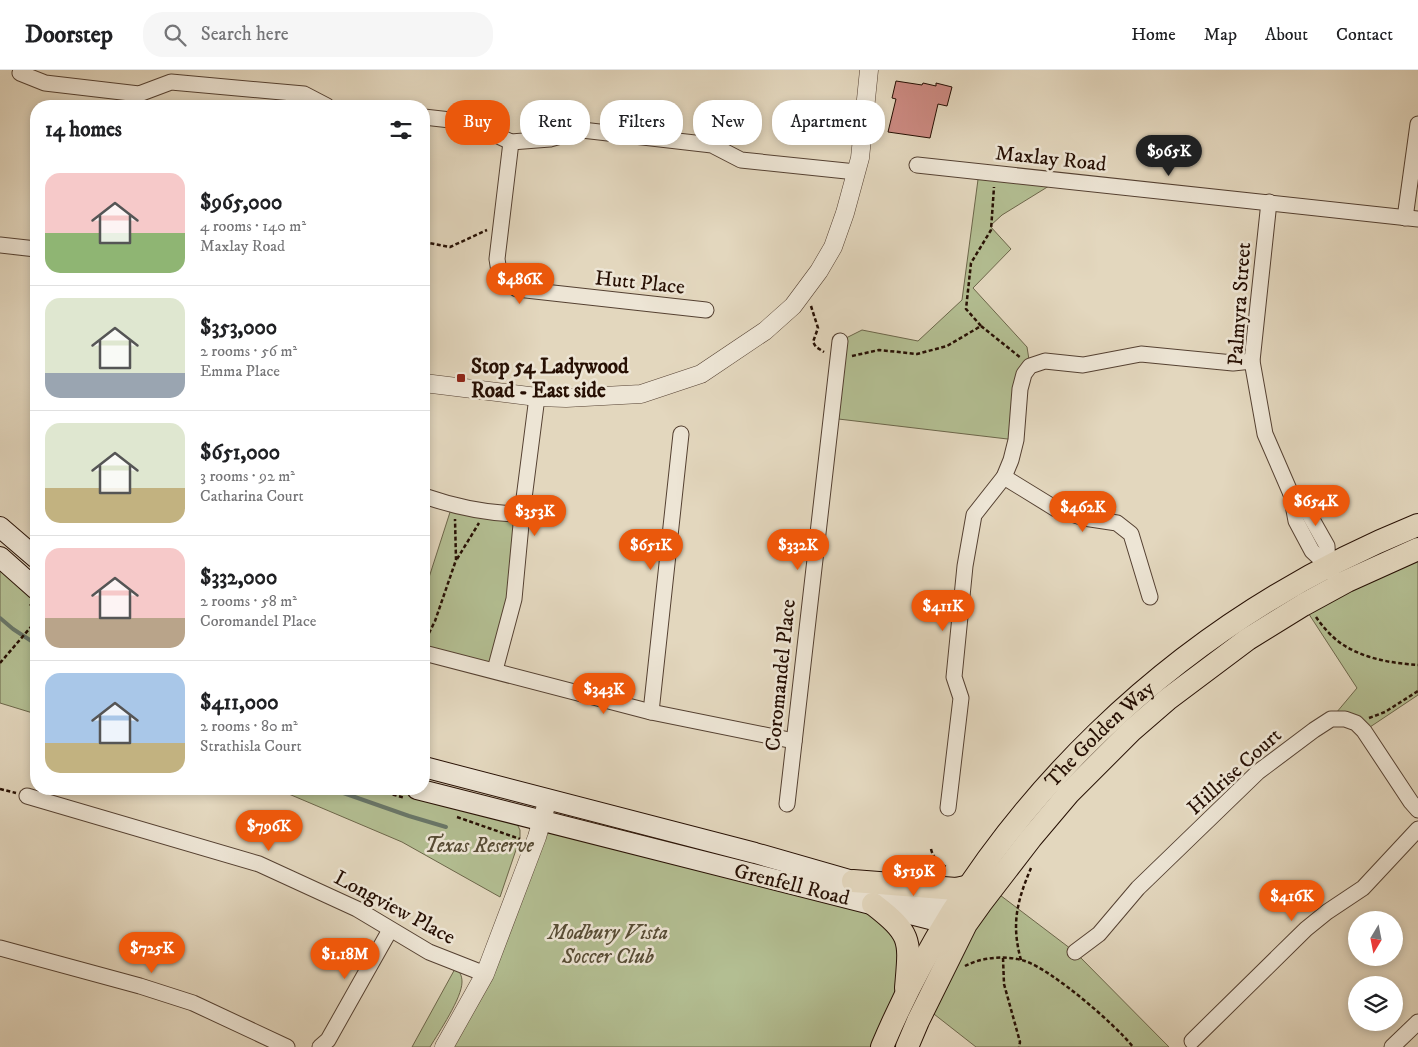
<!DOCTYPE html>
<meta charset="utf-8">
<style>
:root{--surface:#fff;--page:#f6f6f6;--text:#202124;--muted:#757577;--line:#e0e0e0;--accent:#ea580c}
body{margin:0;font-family:"IM FELL DW Pica",serif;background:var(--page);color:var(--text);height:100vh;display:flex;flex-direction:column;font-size:19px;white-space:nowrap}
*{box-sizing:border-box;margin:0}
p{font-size:16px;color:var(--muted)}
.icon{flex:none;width:28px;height:28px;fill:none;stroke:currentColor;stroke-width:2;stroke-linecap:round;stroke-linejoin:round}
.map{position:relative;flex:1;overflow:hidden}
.panel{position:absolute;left:30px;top:30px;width:400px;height:695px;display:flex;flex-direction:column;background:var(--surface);border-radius:20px;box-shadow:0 2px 8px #0003}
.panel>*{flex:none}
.hud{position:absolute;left:445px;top:30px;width:475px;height:45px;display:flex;gap:10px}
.needle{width:32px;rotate:190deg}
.fabs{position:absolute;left:1348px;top:841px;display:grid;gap:10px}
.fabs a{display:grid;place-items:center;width:55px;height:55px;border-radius:50%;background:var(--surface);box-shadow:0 2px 8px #0003;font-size:25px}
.price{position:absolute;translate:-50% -42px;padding:0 11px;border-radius:18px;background:var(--accent);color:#fff;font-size:16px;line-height:32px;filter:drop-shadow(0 1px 2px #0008)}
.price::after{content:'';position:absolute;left:50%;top:30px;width:15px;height:11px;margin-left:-8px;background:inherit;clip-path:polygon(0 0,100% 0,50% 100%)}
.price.selected{background:#222;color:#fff}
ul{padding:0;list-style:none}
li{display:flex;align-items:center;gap:15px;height:125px;padding:0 15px}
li+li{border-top:1px solid var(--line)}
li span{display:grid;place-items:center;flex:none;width:140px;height:100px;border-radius:15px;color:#555}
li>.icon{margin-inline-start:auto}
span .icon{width:60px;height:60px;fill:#fffc;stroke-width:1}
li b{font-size:21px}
h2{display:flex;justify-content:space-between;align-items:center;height:60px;padding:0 15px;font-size:21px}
.pill{padding:0 18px;border-radius:20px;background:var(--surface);box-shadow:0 2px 8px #0003;font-size:18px;line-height:45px}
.pill.selected{background:var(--accent);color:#fff}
header{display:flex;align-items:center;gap:30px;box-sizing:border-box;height:70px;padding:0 25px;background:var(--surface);border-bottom:1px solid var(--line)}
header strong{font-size:24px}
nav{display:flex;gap:28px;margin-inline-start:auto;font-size:18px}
.search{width:350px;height:45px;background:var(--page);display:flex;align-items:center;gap:12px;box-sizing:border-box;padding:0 18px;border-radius:20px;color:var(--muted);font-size:19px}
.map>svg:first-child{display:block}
</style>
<header>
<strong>Doorstep</strong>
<div class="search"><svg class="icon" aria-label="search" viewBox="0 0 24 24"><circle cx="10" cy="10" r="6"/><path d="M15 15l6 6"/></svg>Search here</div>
<nav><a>Home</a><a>Map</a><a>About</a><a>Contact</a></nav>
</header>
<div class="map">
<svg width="1418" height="977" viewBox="0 0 1418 977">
<rect width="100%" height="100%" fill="#e3d7be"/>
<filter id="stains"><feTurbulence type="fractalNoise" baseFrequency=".004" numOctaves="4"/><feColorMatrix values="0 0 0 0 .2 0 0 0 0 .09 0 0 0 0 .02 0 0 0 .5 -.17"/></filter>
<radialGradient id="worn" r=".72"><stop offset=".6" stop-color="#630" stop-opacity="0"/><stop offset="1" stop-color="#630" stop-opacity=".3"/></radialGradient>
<!-- green -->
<g fill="#b3be92" stroke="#6c664a">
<polygon points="979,102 1049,116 1002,145 990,156 1011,179 973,218 1027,277 1030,296 1016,370 830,348 840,271 862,260 918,271 962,230"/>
<polygon points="452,436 522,444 495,600 424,583 424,523"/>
<polygon points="1418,480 1418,625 1364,661 1331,649 1357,618 1303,535"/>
<polygon points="0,497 36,530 36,644 0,633"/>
<polygon points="277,719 400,719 516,752 520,760 520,768 500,827 402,772"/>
<polygon points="541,751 873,834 908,881 883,977 444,977"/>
<polygon points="992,819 1075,882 1169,977 976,977 925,937"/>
<path d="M456,897c4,5 6,9 6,15 0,16 -23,50 -32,65h-18z"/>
</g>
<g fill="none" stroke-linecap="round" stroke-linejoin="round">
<!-- stream -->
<g stroke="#697668" stroke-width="4">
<polyline points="0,548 13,559 36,574"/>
<polyline points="332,719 409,746 446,757"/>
</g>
</g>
<!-- building -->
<polygon fill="#cc8a82" stroke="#260f03" points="896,11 922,15 923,13 936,16 936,13 952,17 947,36 938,34 930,68 888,62 896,29 892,28"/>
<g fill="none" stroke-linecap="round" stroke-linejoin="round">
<defs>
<g id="minor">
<polyline points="20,3 45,13 139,24 171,12 304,24 327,36"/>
<polyline points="424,47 468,52 511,72 550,69 582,60 712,75 741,90 856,102"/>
<polyline points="511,72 497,189 500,208 517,219 706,240"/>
<polyline points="917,95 1418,149"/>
<polyline points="1269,132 1252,291 1265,364 1291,424 1296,451 1312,481 1328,496 1332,503"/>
<polyline points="1405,148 1418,54"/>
<polyline points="0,175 36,179"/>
<polyline points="1004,407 1056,439 1084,448 1117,453 1131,464 1150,527"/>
<polyline points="1291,424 1305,437 1327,476 1328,496"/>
<path d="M424,426c32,11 64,18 98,18"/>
<polyline points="424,583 651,642 794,671"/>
<polyline points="495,600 514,529 522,444 537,327"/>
<polyline points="651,642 681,364"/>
<polyline points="27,726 259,794 357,839 429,882 485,904"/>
<polyline points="787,734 840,271"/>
<polyline points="948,738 961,628 954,607 965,496 974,445 1004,407 1011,390 1016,370 1020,319 1024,304 1030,296 1045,291 1083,295 1141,284 1233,293 1252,291"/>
<polyline points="0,878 140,916 193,933 287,977"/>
<polyline points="1075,882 1099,864 1138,818 1258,702 1314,660 1331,649 1345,649 1356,653 1364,661 1411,732 1418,740"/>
<polyline points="1192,971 1306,859 1327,842 1363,818 1418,759"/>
<polyline points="320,977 328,970 390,860"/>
<polyline points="1392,977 1418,952"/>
</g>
<g id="tertiary">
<polyline points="424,313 537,327 566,328 641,324 701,304 765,261 793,236 819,201 833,177 845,143 860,88 869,0"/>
<polyline points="444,977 485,904 537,767 548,729"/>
</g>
<g id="secondary">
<polyline points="0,457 36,488"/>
<polyline points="0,487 36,519"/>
<polyline points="424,697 755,783 954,840 965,853"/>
<polyline points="417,719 946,853 962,854"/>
</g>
<g id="primary">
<polyline points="853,811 956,819 970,816"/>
<path d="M873,834c40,31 37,36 33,84"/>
<path id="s1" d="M882,977c101,-239 296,-425 536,-522"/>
<polyline points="907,977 918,951 966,854 981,833 1031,768 1069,723 1131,661 1168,629 1248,569 1303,535 1347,511 1418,479"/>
</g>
</defs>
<!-- minor casing -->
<use href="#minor" stroke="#554132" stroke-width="17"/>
<!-- tertiary casing -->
<use href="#tertiary" stroke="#554132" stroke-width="19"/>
<!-- secondary casing -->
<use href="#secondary" stroke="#260f03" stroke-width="22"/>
<!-- primary casing -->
<use href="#primary" stroke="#260f03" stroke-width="24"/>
<!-- path -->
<g stroke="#260f03" stroke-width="2.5" stroke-dasharray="4 2.5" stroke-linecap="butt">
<polyline points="424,172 450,177 487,160"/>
<polyline points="811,236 818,258 813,272 816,277 824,282"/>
<polyline points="981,256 1021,288"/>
<polyline points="852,286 879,280 917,284 947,276 981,256 966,239 971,193 991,160 994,117"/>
<polyline points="457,489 479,453"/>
<polyline points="30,534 36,540"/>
<path d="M1316,547c4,6 9,12 15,18 22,22 57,28 87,30"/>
<polyline points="426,569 435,551 456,490 455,449"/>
<polyline points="0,593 36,551"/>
<polyline points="1369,648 1385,642 1418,621"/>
<polyline points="0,719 16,723"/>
<polyline points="374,719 405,728"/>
<polyline points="457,747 520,769"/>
<path d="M931,779c2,9 8,13 15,18"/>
<polyline points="1003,888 1004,914 1020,972 1019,977"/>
<path d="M1021,890c-10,-36 -4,-59 10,-92"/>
<path d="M965,896c17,-9 41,-11 60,-5 27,9 90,63 108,86"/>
</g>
<!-- minor -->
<use href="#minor" stroke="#ede5d5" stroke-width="15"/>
<!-- tertiary -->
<use href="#tertiary" stroke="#ede5d5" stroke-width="18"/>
<!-- secondary -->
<use href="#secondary" stroke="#ede5d5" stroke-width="20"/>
<!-- primary -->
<use href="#primary" stroke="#e3d7be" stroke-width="22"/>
</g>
<!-- markers -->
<rect fill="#8f2418" stroke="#ede5d5" stroke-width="2" x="456" y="303" width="10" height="10" rx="2.5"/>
<g text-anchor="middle" stroke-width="5" stroke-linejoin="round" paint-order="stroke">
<!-- street labels -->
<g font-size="21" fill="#260f03" stroke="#ede5d5">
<text transform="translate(1051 88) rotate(6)" y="7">Maxlay Road</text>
<text transform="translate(640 212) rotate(6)" y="7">Hutt Place</text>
<text transform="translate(1239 234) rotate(-86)" y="7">Palmyra Street</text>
<text transform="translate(780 605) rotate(-84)" y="7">Coromandel Place</text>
<text dy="7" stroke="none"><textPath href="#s1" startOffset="384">The Golden Way</textPath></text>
<text transform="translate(1234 701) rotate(-42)" y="7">Hillrise Court</text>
<text transform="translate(792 814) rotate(14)" y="7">Grenfell Road</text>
<text transform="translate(395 837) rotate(28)" y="7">Longview Place</text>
</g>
<!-- poi labels -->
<g font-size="21" font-weight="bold" fill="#260f03" stroke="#ede5d5" text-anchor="start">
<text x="471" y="303">Stop 54 Ladywood<tspan x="471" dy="24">Road - East side</tspan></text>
</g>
<!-- park labels -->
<g font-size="21" font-style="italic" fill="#574c35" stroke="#ede5d5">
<text x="479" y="782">Texas Reserve</text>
<text x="608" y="869">Modbury Vista<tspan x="608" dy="24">Soccer Club</tspan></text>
</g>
</g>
<rect width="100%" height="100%" filter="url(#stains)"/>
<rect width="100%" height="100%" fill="url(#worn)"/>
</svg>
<div class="fabs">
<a><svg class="needle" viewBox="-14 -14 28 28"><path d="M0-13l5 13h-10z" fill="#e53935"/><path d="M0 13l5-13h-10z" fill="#757577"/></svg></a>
<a><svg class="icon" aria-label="layers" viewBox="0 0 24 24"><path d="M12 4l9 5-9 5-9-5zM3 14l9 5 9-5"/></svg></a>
</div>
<b class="price selected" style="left:1169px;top:107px">$965K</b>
<b class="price" style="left:520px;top:235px">$486K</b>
<b class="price" style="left:1316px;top:457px">$654K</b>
<b class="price" style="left:1083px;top:463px">$462K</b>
<b class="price" style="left:535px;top:467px">$353K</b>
<b class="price" style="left:651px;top:501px">$651K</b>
<b class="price" style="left:798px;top:501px">$332K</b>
<b class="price" style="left:943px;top:562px">$411K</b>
<b class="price" style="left:604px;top:645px">$343K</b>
<b class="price" style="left:269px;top:782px">$796K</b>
<b class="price" style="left:914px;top:827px">$519K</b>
<b class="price" style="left:1292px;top:852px">$416K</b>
<b class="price" style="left:152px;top:904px">$725K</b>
<b class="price" style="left:345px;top:910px">$1.18M</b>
<div class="hud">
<a class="pill selected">Buy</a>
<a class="pill">Rent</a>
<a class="pill">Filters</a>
<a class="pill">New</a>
<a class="pill">Apartment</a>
</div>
<section class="panel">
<h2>14 homes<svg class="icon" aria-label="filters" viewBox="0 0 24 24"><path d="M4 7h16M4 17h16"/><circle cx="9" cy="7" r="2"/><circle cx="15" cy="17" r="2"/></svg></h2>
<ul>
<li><span style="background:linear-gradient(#f6c9c9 60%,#8fb573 0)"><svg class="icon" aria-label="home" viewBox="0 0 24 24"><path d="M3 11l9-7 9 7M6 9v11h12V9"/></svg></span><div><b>$965,000</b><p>4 rooms · 140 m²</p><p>Maxlay Road</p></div></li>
<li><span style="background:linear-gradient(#dfe7d0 75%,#9aa5b1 0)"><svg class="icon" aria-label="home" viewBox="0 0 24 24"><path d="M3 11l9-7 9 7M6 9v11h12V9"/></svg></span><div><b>$353,000</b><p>2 rooms · 56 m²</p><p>Emma Place</p></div></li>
<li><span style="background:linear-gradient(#dfe7d0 65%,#c2b280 0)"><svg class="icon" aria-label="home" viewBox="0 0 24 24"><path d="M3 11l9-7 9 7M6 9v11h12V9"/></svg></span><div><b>$651,000</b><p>3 rooms · 92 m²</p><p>Catharina Court</p></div></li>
<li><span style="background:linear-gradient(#f6c9c9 70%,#b9a48a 0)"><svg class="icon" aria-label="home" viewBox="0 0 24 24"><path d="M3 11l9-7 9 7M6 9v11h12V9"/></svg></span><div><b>$332,000</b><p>2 rooms · 58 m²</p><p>Coromandel Place</p></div></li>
<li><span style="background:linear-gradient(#a9c7e8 70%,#c2b280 0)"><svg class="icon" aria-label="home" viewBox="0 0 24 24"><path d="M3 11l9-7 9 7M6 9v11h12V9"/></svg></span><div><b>$411,000</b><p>2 rooms · 80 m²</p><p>Strathisla Court</p></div></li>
</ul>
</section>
</div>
